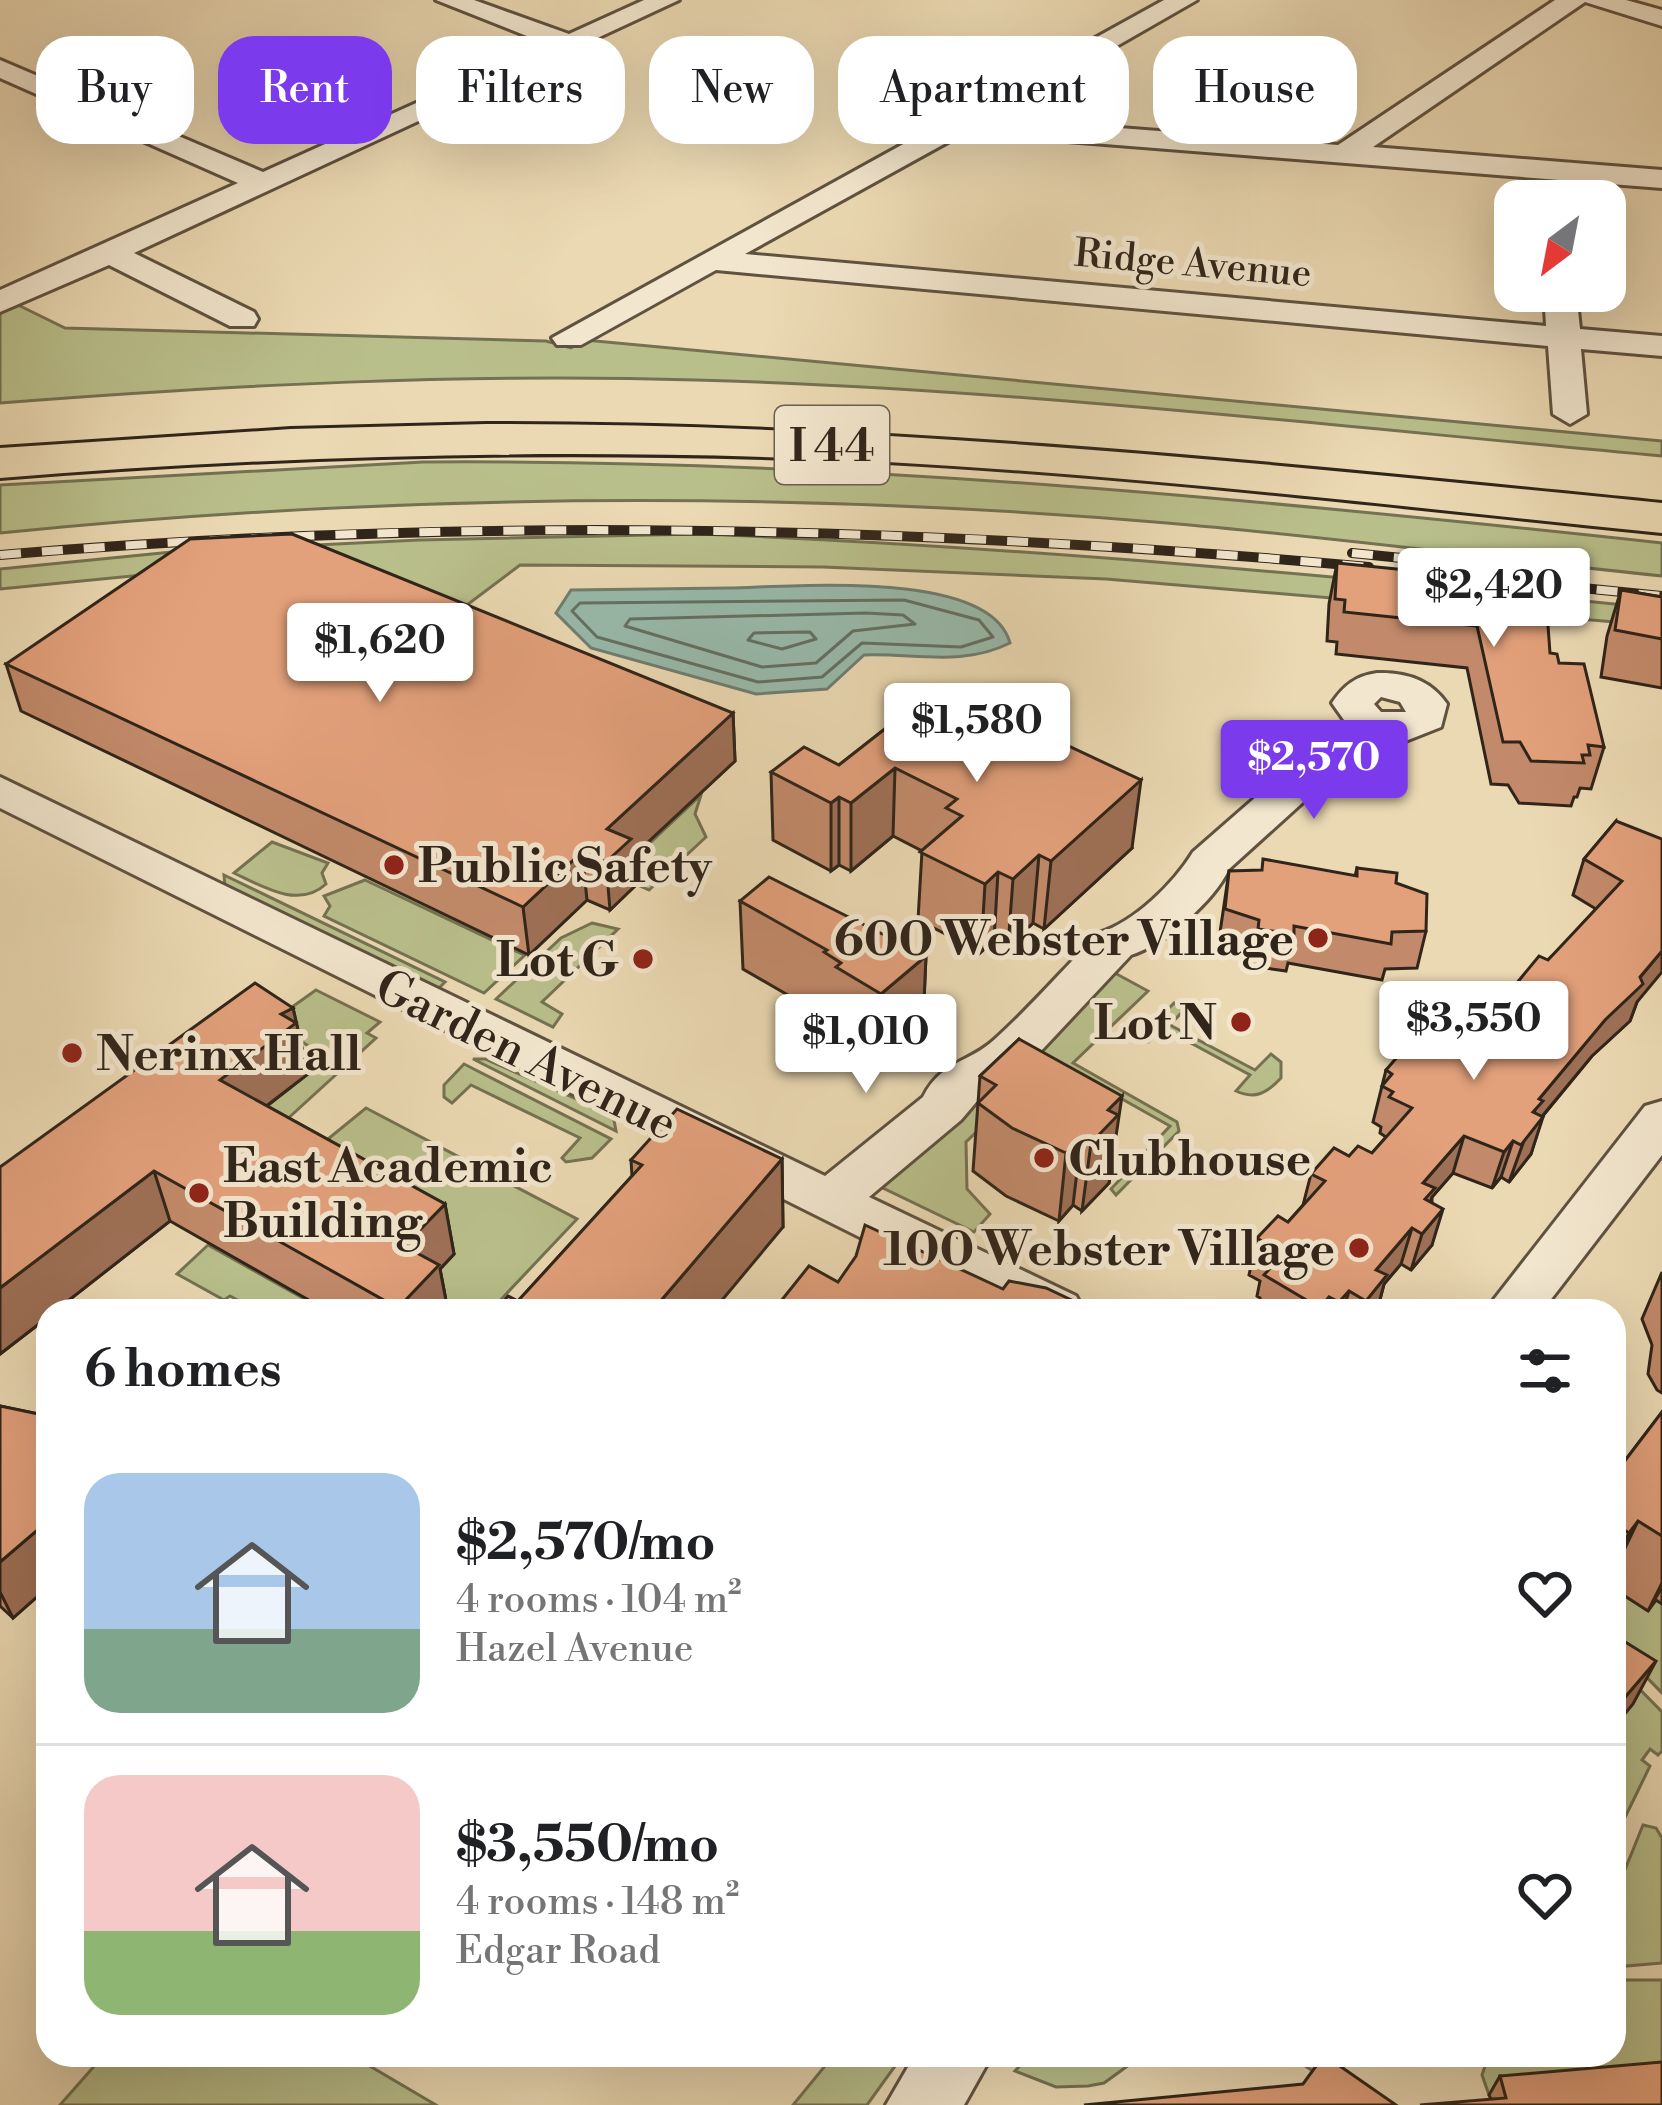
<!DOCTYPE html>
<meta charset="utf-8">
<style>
:root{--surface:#fff;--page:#f6f6f6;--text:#202124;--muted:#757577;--line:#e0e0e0;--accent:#7c3aed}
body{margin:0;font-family:"Libre Bodoni",serif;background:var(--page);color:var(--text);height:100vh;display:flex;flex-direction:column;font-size:45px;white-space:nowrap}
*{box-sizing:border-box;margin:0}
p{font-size:39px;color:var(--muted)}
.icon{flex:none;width:66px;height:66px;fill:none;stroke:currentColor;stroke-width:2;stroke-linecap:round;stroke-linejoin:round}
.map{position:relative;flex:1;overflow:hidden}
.drawer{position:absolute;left:36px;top:1299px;width:1590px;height:768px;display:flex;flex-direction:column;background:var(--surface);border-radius:36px;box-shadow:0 12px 48px #0002}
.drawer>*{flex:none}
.hud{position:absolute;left:36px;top:36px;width:1590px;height:108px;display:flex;gap:24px}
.needle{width:78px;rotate:212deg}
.buttons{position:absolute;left:1494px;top:180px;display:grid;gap:24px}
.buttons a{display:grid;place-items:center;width:132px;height:132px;border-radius:24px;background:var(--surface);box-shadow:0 12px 48px #0002;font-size:60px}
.price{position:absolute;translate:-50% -102px;padding:0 27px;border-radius:12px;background:#fff;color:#222;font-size:39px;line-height:78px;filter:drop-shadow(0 3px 6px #0008)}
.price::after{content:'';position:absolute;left:50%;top:72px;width:36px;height:27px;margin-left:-18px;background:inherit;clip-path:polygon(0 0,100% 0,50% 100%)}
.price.on{background:var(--accent);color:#fff}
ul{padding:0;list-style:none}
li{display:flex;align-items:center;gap:36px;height:300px;padding:0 48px}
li+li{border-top:3px solid var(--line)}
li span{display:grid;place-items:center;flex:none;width:336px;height:240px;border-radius:36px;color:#555}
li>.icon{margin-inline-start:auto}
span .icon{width:144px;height:144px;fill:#fffc;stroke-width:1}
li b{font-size:51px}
h2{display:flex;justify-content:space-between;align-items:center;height:144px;padding:0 48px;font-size:51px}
.tag{padding:0 42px;border-radius:36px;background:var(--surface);box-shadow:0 12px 48px #0002;font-size:42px;line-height:108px}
.tag.on{background:var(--accent);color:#fff}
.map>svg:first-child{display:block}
</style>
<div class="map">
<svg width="1662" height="2105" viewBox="0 0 1662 2105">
<rect width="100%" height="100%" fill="#ebd9b3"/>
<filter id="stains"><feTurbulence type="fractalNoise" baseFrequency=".00167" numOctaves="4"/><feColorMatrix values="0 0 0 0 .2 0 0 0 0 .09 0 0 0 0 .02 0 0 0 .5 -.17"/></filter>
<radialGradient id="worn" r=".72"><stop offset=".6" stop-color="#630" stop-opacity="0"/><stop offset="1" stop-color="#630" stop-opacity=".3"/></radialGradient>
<!-- green -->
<g fill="#b9bf8b" stroke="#747252" stroke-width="3">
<path d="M12,302l53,26 481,13 25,7 14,-8 1077,101v15c-321,-29 -643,-67 -966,-76 -232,-7 -464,5 -696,23v-95z"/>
<path d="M423,462c418,-3 824,36 1239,81v33c-165,-17 -330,-39 -495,-53 -387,-33 -781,-29 -1167,10v-48z"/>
<path d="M699,534c322,13 642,42 963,75v17l-556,-47 -283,-12 -303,-2 -57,43 -280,-37 -183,18v-20l172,-17 247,-12z"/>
<polygon points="701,795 695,814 706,837 649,890 616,875"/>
<path d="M272,842l56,21 -6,10 4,11c-27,25 -63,3 -92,-11z"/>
<polygon points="224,875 445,982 437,990 225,886"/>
<polygon points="365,880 513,950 525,955 484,993 324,916 330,906 324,896"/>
<polygon points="592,923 618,929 542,1002 562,1014 553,1027 496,999 561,938"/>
<polygon points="1113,972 1148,991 1073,1063 1177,1122 1179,1131 1116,1195 1111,1189 1170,1126 1074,1072 1010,1100 966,1142 967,1189 990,1214 974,1232 881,1187"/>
<polygon points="316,990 380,1022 367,1033 376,1038 272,1133 248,1120 294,1065 315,1051 279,1025 285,1012"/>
<path d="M1174,1003l9,8 -13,14 85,45 16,-16 10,8v16c-14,15 -26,22 -45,13l14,-16 -87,-47 -15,14 -10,-2z"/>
<polygon points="473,1059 485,1059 613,1115 616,1131"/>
<polygon points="464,1064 611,1139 592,1158 566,1162 562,1158 580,1138 471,1085 452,1103 444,1097 444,1085"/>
<polygon points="366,1108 577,1219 490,1311 457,1311 428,1295 428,1282 454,1254 296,1165"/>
<polygon points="208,1245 326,1311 247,1311 250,1307 230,1296 224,1300 177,1274"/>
<polygon points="1614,1589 1647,1610 1656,1600 1662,1604 1662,1693 1614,1644"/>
<polygon points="1614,1663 1662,1712 1662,1751 1658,1755 1650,1749 1642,1760 1650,1766 1614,1840"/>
<polygon points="1643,1825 1656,1828 1662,1838 1662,1963 1614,1967 1614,1897"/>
<polygon points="1614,1980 1662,1980 1662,2080 1489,2095 1482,2075 1489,2055 1614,2055"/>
<polygon points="104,2055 351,2055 436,2105 60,2105"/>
<polygon points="834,2055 903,2055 867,2105 793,2105"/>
<polygon points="1030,2055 1329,2055 1316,2073 1299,2062 1133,2062 1104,2083 1088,2086 1056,2087 1015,2071"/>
</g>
<!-- water -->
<path fill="#98baab" stroke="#6e7e71" stroke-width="3" d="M729,588c62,-1 261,-20 281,55 -48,24 -95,10 -146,12l-37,34 -71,5 -165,-46 -35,-35 15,-23z"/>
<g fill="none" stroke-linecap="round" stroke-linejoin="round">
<!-- shore -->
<g stroke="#647062" stroke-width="3">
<polygon points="904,600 979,620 993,637 961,647 862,643 822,677 758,682 597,637 572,611 580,603"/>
<polygon points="866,613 903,615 915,624 853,631 816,663 762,667 625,626 630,619"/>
<polygon points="810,632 816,639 782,649 748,640 754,633"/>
</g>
<defs>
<g id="minor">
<polygon points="436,0 474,0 569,34 644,0 679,0 134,253 254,312 258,319 254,326 230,326 109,265 0,312 0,290 238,183 0,78 0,60 263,172 547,44"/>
<polygon points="1164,0 1197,0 991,118 1338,145 1555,0 1626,0 1662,10 1662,26 1585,2 1373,147 1662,170 1662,188 964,133 745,254 1546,326 1544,291 1576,291 1580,329 1662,336 1662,356 1581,349 1587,414 1570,424 1553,414 1548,346 716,270 581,345 557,345 552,338"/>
<path d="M1377,673c28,-1 54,7 70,31l-6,23 -38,15 -27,-6 -147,133c-15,32 -64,75 -98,86l-107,114 -30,12 -33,39 -92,77 207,99 8,15h-76l-1008,-503v-31l825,399 98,-79c19,-37 46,-34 71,-57 37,-33 70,-72 105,-107 36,-11 75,-50 94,-81l151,-132 -12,-17c12,-18 24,-27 45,-30zM1381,697l19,5 6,10h-25l-7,-8z"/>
<polygon points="1662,1101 1662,1155 1542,1311 1485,1311 1645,1106"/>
<polygon points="915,2055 992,2055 964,2105 886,2105"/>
</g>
<path id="highway" d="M486,424c394,-1 784,40 1176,79v30c-258,-26 -516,-57 -775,-71 -296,-15 -592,-8 -887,16v-30l291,-19z"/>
</defs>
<!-- minor casing -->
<use href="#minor" stroke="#5f5240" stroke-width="6"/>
<!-- highway casing -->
<use href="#highway" stroke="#30251a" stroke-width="6"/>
<!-- minor -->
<use href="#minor" fill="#f2e6ce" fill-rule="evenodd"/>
<!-- highway -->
<use href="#highway" fill="#ebd9b3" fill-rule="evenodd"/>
<defs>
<g id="rail">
<polyline points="1352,553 1531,571"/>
<path d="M0,555c458,-39 911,-30 1369,12"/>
<polyline points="1513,581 1662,596"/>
</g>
</defs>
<!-- rail casing -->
<use href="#rail" stroke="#30251a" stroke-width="10"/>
<!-- rail -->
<use href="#rail" stroke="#f2e6ce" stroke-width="8" stroke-dasharray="21" stroke-linecap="butt"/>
</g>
<!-- wall -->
<g fill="#c28a6a" stroke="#30251a" stroke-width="3">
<polygon points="1337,563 1550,653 1559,663 1604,747 1591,789 1580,788 1577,797 1574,797 1571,806 1519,803 1508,785 1491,784 1467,668 1336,654 1337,642 1327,641 1329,604"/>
<polygon points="1621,590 1662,597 1662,688 1601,677 1607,636"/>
<polygon points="6,664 733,713 735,761 632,857 635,886 610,910 587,900 529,955 21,711"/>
<polygon points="932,692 1132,848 1044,929 1033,923 1008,947 994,940 981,952 918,920 922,851 893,836 851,871 839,865 831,871 773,840 771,772 839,765"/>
<polygon points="1616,821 1637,1002 1630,1021 1592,1056 1542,1117 1531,1154 1509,1182 1501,1177 1492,1188 1453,1173 1432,1197 1432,1245 1411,1270 1401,1264 1384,1284 1377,1311 1257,1311 1260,1298 1257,1296 1260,1281 1249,1275 1257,1238 1288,1222 1303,1205 1311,1174 1349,1156 1372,1153 1386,1137 1380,1133 1381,1127 1373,1122 1386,1070 1412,1051 1502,1001 1563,946 1596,909 1573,895 1584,859"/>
<polygon points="1357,868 1396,883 1426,931 1417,968 1385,969 1382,980 1288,963 1286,971 1251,966 1252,957 1218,946 1229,871 1355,876"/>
<polygon points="740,901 926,956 923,1024 880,1062 836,1035 836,1028 824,1021 824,1016 743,969"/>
<polygon points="293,1008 308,1074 267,1106 445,1204 454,1254 440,1269 448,1311 328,1311 170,1221 55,1311 48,1311 48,1317 0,1354 0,1167"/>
<polygon points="1019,1039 1113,1164 1109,1183 1082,1211 1073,1205 1059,1221 1006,1196 973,1171 980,1076"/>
<polygon points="782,1159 783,1227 518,1301 632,1176 631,1160"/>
<polygon points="1662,1272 1662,1393 1657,1390 1648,1374 1652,1345 1642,1319"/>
<polygon points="0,1406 48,1416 48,1587 13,1618 0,1606"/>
<polygon points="1662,1412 1662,1604 1656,1600 1648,1611 1614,1589 1614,1475"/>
<polygon points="1500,2076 1662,2105 1491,2099 1489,2095"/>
</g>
<!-- shaded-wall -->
<g fill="#9e7056" stroke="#30251a" stroke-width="3">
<polygon points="733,713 735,761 632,857 635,886 610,910 606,862 607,829"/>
<polygon points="895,768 893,836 851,871 851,803"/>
<polygon points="1141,780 1132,848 1044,929 1051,861"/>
<polygon points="839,797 839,865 831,871 831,803"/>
<polygon points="582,852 587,900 529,955 523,907"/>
<polygon points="1039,855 1033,923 1008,947 1013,879"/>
<polygon points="998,872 994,940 981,952 985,884"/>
<polygon points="1662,951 1662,972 1637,1002 1630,1021 1592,1056 1534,1126 1543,1117 1531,1154 1509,1182 1539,1099"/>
<polygon points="926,956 923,1024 880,1062 881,994"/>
<polygon points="293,1008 308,1074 235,1130 220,1080 281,1014"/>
<polygon points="1122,1096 1109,1183 1082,1211 1091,1143 1108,1110"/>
<polygon points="1464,1136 1453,1173 1432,1197 1424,1225 1423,1183"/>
<polygon points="1081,1138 1073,1205 1059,1221 1066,1153"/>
<polygon points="1513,1141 1501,1177 1492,1188 1504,1152"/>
<polygon points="782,1159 783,1227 713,1311 652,1311"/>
<polygon points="154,1171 170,1221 55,1311 48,1311 48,1317 0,1354 0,1288"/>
<polygon points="445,1204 454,1254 440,1269 448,1311 399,1311 404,1246"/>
<polygon points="1443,1209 1432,1245 1411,1270 1422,1234"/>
<polygon points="1412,1228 1401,1264 1384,1284 1377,1311 1363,1311 1376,1270"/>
<polygon points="1349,1291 1343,1311 1336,1311 1339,1302"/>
<polygon points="48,1521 48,1587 13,1618 0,1592 0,1562"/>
<polygon points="1638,1521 1614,1571 1614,1564 1629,1533"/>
<polygon points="1662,1583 1662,1587 1648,1611"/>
<polygon points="1656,1661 1633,1704 1614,1727 1614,1710"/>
</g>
<!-- building -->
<g fill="#e2a07b" stroke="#30251a" stroke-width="3">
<polygon points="292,534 733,713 607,829 631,839 606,862 582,852 523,907 6,664 190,539"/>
<polygon points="1337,563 1545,584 1550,653 1557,654 1559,663 1584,664 1604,747 1588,745 1590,755 1582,755 1584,763 1531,761 1520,742 1503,742 1477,626 1344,612 1345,600 1335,599"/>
<polygon points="1621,590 1662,597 1662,639 1615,630"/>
<polygon points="932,692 1034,741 1043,734 1141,780 1051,861 1039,855 1013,879 998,872 985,884 920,852 962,816 946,808 957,799 895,768 851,803 839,797 831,803 771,772 804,747 839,765"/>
<polygon points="1616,821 1662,839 1662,951 1640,977 1643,984 1605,1020 1539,1099 1543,1101 1533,1112 1543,1117 1521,1145 1513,1141 1504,1152 1464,1136 1423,1183 1435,1188 1425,1199 1443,1209 1422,1234 1412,1228 1376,1270 1387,1275 1366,1301 1349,1291 1339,1302 1329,1297 1320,1308 1264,1275 1273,1265 1265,1260 1274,1249 1257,1238 1278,1216 1288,1222 1325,1181 1311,1174 1334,1148 1349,1156 1358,1146 1372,1153 1412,1108 1389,1097 1393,1092 1382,1086 1392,1074 1386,1070 1405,1048 1412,1051 1469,985 1502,1001 1539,956 1548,960 1622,881 1584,859"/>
<polygon points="1263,859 1357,876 1357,868 1397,873 1396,883 1427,894 1426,931 1392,932 1391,944 1294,926 1294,934 1258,929 1259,920 1225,909 1229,871 1262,870"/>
<polygon points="769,877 926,956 881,994 836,967 841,963 824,952 827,950 740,901"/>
<polygon points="255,983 293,1008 281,1014 296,1023 220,1080 445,1204 404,1246 439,1265 398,1308 154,1171 0,1288 0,1167"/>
<polygon points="1019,1039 1122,1096 1108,1110 1118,1115 1091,1143 1081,1138 1066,1153 1012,1128 978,1103 996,1085 980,1076"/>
<polygon points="677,1109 782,1159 652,1311 495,1311 508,1296 518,1301 642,1165 631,1160"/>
<polygon points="865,1225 1003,1289 1009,1281 1046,1288 1082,1305 1090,1311 773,1311 809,1266 838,1282 856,1256"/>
<polygon points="0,1406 48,1416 48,1521 0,1562"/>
<polygon points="1662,1412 1662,1536 1638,1521 1629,1533 1614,1523 1614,1475"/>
<polygon points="1614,1635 1656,1661 1614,1710"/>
<polygon points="1324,2055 1396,2105 1084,2105 1303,2084"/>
<polygon points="1662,2062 1662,2105 1420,2105 1506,2098 1500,2076"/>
</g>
<!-- markers -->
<g fill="#8f2418" stroke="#f2e6ce" stroke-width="4.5">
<circle cx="394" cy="865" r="12"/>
<circle cx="1318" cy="938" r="12"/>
<circle cx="643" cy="959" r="12"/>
<circle cx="1241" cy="1022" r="12"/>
<circle cx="72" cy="1053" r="12"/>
<circle cx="1044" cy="1158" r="12"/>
<circle cx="199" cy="1193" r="12"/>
<circle cx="1359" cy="1248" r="12"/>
</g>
<g text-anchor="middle" stroke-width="10" stroke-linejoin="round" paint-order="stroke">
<!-- far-street labels -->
<g font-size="39" fill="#30251a" stroke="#f2e6ce">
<text transform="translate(1193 262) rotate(5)" y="14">Ridge Avenue</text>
</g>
<!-- shield labels -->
<rect fill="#f2e6ce" stroke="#6a5f50" stroke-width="3" x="775" y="406" width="114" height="78" rx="9"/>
<g font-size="45" font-weight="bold" fill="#30251a">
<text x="832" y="461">I 44</text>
</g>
<!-- poi labels -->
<g font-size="48" font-weight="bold" fill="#30251a" stroke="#f2e6ce" text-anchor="start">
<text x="418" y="882">Public Safety</text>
<text x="1294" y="955" text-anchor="end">600 Webster Village</text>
<text x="619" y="976" text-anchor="end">Lot G</text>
<text x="1217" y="1039" text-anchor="end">Lot N</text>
<text x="96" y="1070">Nerinx Hall</text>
<text x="1068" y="1175">Clubhouse</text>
<text x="223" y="1182">East Academic<tspan x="223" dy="55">Building</tspan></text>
<text x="1335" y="1265" text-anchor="end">100 Webster Village</text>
</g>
<!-- street labels -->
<g font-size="48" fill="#30251a" stroke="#f2e6ce">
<text transform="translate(527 1054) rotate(26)" y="17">Garden Avenue</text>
</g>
</g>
<rect width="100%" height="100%" filter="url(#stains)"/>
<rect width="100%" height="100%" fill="url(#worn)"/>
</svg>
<div class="buttons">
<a><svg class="needle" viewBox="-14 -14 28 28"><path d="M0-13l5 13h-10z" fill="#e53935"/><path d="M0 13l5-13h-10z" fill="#757577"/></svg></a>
</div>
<b class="price" style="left:1494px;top:650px">$2,420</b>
<b class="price" style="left:380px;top:705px">$1,620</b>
<b class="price" style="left:977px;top:785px">$1,580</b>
<b class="price on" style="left:1314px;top:822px">$2,570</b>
<b class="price" style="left:1474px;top:1083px">$3,550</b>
<b class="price" style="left:866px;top:1096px">$1,010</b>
<div class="hud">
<a class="tag">Buy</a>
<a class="tag on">Rent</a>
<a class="tag">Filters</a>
<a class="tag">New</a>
<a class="tag">Apartment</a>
<a class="tag">House</a>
</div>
<section class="drawer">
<h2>6 homes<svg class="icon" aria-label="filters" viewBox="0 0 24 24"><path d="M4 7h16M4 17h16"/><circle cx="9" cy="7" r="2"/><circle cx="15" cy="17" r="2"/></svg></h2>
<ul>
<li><span style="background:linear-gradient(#a9c7e8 65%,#7fa58c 0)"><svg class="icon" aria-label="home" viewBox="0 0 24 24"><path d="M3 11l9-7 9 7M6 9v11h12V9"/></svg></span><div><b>$2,570/mo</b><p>4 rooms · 104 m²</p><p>Hazel Avenue</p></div><svg class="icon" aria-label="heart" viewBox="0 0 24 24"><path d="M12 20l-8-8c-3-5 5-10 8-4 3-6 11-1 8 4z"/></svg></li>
<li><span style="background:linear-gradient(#f6c9c9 65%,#8fb573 0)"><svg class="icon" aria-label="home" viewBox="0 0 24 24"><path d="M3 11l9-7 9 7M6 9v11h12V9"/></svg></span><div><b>$3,550/mo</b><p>4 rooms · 148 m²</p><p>Edgar Road</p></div><svg class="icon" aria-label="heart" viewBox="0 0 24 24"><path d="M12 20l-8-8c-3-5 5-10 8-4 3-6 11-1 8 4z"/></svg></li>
</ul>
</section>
</div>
